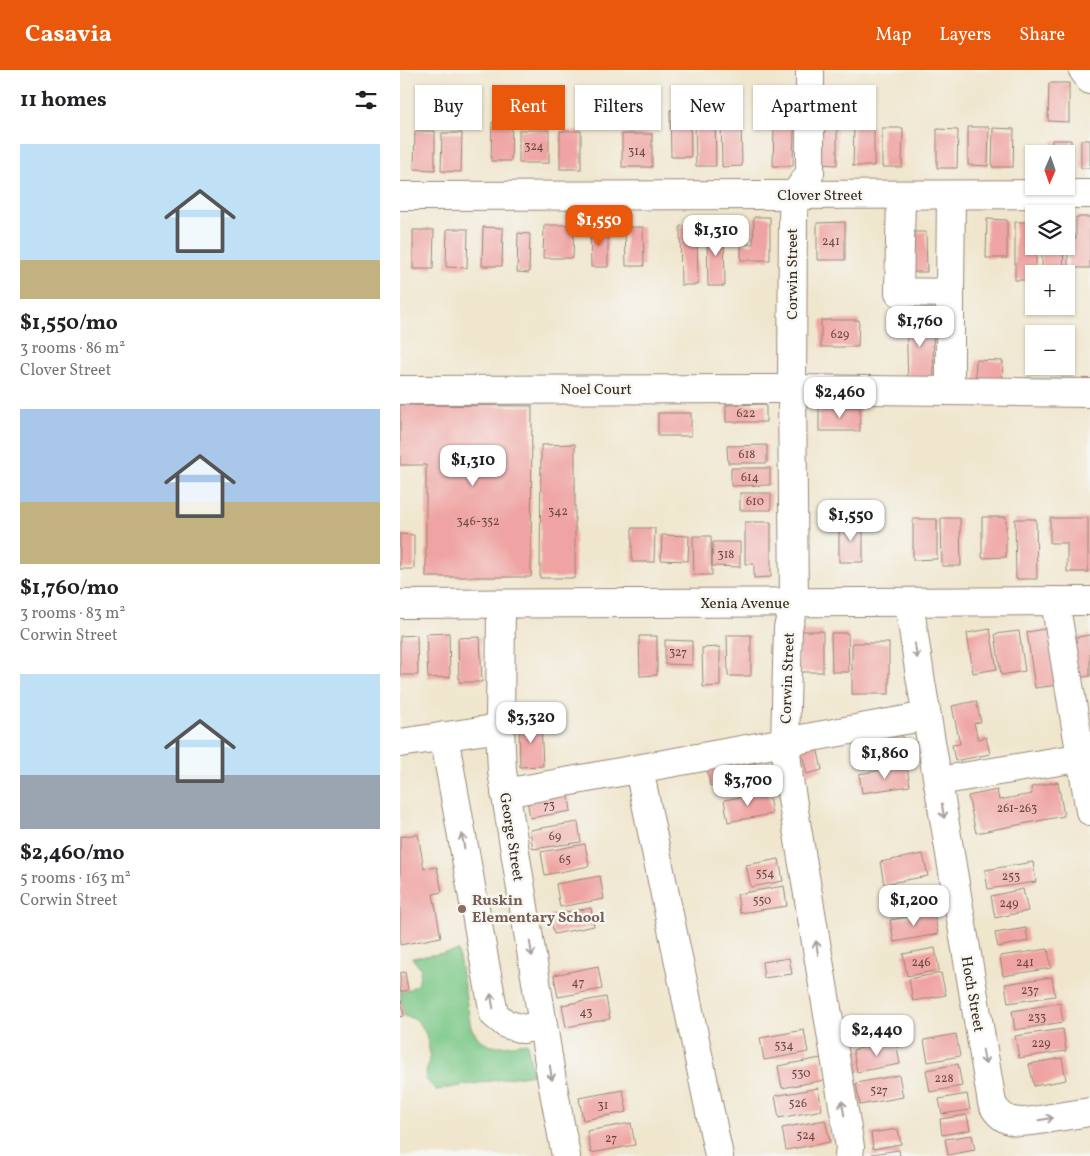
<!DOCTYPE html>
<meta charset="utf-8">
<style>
:root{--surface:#fff;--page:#f6f6f6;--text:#202124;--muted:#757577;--accent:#ea580c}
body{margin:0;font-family:Vollkorn,serif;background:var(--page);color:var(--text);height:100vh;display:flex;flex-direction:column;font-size:19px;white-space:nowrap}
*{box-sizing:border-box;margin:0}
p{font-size:16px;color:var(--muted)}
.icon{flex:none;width:28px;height:28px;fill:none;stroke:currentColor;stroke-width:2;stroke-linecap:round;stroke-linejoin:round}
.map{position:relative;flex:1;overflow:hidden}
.side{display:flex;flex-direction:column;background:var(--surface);width:400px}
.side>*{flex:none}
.hud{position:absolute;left:15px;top:15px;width:475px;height:45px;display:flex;gap:10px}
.needle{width:32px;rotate:182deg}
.buttons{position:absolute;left:625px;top:75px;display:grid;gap:10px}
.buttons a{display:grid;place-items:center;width:50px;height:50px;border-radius:0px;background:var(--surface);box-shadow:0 1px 4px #0004;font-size:25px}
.price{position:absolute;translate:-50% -42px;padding:0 11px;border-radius:10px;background:#fff;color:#222;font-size:16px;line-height:32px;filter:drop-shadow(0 1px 2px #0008)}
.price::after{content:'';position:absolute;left:50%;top:30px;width:15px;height:11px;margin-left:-8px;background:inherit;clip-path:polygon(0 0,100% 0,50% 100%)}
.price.current{background:var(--accent);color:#fff}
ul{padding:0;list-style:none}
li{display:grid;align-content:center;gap:10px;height:265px;padding:0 20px}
li span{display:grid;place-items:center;height:155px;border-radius:0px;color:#555}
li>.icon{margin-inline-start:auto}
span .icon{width:90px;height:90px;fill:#fffc;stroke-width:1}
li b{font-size:21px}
h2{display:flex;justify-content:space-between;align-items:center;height:60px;padding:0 20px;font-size:21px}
.pill{padding:0 18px;border-radius:0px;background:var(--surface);box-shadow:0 1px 4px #0004;font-size:18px;line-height:45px}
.pill.current{background:var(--accent);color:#fff}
header{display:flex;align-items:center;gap:30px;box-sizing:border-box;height:70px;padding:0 25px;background:var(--accent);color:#fff}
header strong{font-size:24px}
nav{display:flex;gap:28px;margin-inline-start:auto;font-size:18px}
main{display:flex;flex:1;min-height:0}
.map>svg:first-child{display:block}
</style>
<header>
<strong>Casavia</strong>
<nav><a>Map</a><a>Layers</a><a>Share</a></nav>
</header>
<main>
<section class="side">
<h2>11 homes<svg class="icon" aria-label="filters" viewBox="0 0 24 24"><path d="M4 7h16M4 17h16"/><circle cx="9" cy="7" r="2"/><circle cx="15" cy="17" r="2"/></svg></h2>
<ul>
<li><span style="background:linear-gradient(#bfe0f5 75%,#c2b280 0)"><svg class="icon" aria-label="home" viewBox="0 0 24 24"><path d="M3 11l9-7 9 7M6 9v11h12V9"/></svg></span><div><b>$1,550/mo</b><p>3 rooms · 86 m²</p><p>Clover Street</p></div></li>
<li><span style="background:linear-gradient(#a9c7e8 60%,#c2b280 0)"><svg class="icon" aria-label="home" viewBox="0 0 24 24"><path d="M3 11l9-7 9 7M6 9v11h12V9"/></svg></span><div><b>$1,760/mo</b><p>3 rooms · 83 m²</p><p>Corwin Street</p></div></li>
<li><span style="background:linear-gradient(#bfe0f5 65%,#9aa5b1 0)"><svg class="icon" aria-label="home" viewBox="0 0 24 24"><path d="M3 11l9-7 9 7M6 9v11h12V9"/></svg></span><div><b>$2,460/mo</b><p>5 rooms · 163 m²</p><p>Corwin Street</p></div></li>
</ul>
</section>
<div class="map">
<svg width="690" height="1086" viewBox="0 0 690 1086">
<rect width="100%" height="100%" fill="#f6f6f2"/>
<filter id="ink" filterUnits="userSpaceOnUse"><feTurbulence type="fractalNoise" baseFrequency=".02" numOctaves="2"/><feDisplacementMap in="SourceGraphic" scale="10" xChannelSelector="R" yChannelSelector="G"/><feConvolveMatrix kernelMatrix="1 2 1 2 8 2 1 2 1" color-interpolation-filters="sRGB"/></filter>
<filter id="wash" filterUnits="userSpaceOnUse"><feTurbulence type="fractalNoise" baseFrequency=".0096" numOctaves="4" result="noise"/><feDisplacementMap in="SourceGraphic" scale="20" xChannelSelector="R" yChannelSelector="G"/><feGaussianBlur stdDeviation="1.12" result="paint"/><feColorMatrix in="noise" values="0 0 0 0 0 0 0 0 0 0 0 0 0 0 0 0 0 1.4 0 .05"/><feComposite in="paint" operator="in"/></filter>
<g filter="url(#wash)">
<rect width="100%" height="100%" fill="#f0e6ce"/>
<!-- green -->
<polygon fill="#7cc887" stroke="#5c7952" points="58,881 71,958 80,970 90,976 106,976 127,973 133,1004 36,1020 25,1009 30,984 26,964 16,949 4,946 0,922 8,920 18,914 21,899 12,888"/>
<g id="blocks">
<!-- building -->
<g fill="#efa4a3">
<polygon points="649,13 669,13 669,52 648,51"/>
<polygon points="270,40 290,40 291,87 271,87"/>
<polygon points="315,49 316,96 296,96 295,50"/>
<polygon points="321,50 341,50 342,96 322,97"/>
<polygon points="92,52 112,53 111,91 91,91"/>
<polygon points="417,56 437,56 437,95 416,94"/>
<polygon points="374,57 394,58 393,96 373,96"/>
<polygon points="454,57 474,57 474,96 453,96"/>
<polygon points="568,57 589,57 588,96 568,95"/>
<polygon points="482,58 503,58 502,97 482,97"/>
<polygon points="593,58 614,59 613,97 592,97"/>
<polygon points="537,59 558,60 557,98 537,98"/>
<rect x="119" y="60" width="30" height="33"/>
<polygon points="15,61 35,61 35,100 14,99"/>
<rect x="160" y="61" width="21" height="38"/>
<polygon points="42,63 62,63 61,102 41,101"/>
<rect x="222" y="64" width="30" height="33"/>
<polygon points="652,70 671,70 671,98 666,98 666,84 652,84"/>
<rect x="681" y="70" width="9" height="28"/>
<polygon points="354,147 370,147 370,190 341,190 341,174 353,174"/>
<polygon points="676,147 690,147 690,198 668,198 668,168 676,168"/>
<polygon points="587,149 607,150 607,188 586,188"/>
<polygon points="445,152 445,190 417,190 417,153"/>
<polygon points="615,152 634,152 634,176 636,176 636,204 634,204 634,210 615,210"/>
<polygon points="144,155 174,155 173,188 143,188"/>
<polygon points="280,156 297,156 298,215 281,215"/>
<polygon points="83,157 103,158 102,196 82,196"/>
<polygon points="225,157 243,157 244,196 226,196"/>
<polygon points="190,158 208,158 208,197 191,197"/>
<polygon points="307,158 324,158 325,216 308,216"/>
<polygon points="47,159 68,159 67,198 46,197"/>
<polygon points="13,160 34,160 33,199 13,199"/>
<polygon points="510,162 526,162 527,202 510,202"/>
<polygon points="118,163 130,164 129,203 117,202"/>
<polygon points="642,176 663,176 664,201 642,201"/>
<polygon points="506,239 533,239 534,316 508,317"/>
<polygon points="421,250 459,250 458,277 421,277"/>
<polygon points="576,290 603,291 602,316 575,315"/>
<polygon points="366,334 366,352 326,352 326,335"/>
<polygon points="0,335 132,336 131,507 26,507 26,395 0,395"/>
<rect x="419" y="337" width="41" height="24"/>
<rect x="258" y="343" width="33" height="23"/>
<polygon points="175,374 175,508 140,508 141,375"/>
<polygon points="367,375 367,393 328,393 327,376"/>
<polygon points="331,398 370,398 370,415 331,416"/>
<rect x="340" y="423" width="31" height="17"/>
<polygon points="582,447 606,447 606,487 582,488"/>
<polygon points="541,448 560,448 561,496 542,496"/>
<polygon points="650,448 688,448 688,502 667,502 667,473 650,473"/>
<polygon points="513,449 537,449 537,489 513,490"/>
<polygon points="615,449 636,449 637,509 616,509"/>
<polygon points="345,452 371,452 371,507 354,508 354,494 345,494"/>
<rect x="439" y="452" width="24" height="40"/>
<polygon points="232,458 255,458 254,492 232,492"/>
<polygon points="0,464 14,465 14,499 0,499"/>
<polygon points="262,465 289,466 288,491 261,490"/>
<polygon points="293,466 311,466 312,505 294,505"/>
<polygon points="313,472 340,472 340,497 312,496"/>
<polygon points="650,558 658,615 635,618 627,562"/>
<polygon points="590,559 597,599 573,603 567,563"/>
<rect x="399" y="561" width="24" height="41"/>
<polygon points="619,561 625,601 601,605 595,564"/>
<polygon points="49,563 50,607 28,608 26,564"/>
<polygon points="431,563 448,563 449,602 432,602"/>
<polygon points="17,565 18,605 0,605 0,566"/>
<polygon points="327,565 351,565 351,606 328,606"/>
<polygon points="690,565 690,606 677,608 671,568"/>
<polygon points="239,566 257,566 257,605 240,606"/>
<polygon points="80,567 82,612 59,612 58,568"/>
<polygon points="265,570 292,571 292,595 265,594"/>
<rect x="452" y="573" width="37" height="51"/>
<polygon points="320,577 320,616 303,617 302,578"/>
<polygon points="576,631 581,652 574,653 578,669 586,667 590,684 555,691 552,675 560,674 552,636"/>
<polygon points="119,652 141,652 143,696 120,697"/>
<polygon points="501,659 505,681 473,687 469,665"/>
<polygon points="416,672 422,700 407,704 400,676"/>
<polygon points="355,690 358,709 310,716 307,697"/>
<polygon points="507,696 510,716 462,723 459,704"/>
<polygon points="658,712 664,746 576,763 568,726 597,720 599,730 632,724 631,717"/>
<polygon points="168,722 171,741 130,748 127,729"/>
<polygon points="368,722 372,744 328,752 324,730"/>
<polygon points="178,752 181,772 133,779 130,760"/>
<polygon points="18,764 24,799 37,797 42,822 33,824 41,867 0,875 0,767"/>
<polygon points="185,774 189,796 145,805 141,782"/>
<polygon points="523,784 528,806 484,814 480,792"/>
<polygon points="379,789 383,811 351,817 346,795"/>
<polygon points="633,792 636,812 588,819 585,800"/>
<polygon points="200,806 204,829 160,837 156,814"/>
<polygon points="384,816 387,836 340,843 337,824"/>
<polygon points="623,819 628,841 595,848 591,826"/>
<polygon points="191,838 194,856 154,864 150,845"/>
<polygon points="534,842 538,864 494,872 490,850"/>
<polygon points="626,858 628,871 598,877 595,863"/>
<polygon points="535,878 539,900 507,906 503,884"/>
<polygon points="648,879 651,898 603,906 600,886"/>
<polygon points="389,888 392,904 364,908 362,892"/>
<polygon points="198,896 202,919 158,927 154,905"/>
<polygon points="5,902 8,920 0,922 0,903"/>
<polygon points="541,903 546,925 513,931 509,909"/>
<polygon points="652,907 655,926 608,933 605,914"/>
<polygon points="206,927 210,949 166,957 162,935"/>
<polygon points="0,930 1,930 4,946 0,947"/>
<polygon points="660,933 663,952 615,960 612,941"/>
<polygon points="663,959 666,981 619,988 615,966"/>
<polygon points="404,960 408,982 364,990 360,968"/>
<polygon points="556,964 560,986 528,992 524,970"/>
<polygon points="496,971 500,994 457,1002 453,980"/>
<polygon points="421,988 425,1010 382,1018 378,996"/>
<polygon points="662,988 666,1010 634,1016 629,994"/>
<polygon points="558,994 562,1016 530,1022 526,1000"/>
<polygon points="499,1005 503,1027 460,1035 456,1013"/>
<polygon points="418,1018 422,1040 379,1048 375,1026"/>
<polygon points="223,1020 227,1042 183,1050 179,1028"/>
<polygon points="567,1024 570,1040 542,1044 539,1029"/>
<polygon points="567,1045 570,1060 542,1065 540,1049"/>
<polygon points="425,1050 430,1072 386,1080 382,1058"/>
<polygon points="231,1053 235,1075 191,1083 187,1061"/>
<polygon points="498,1059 501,1074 473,1079 471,1063"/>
<polygon points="572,1065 575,1080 548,1085 545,1069"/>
<polygon points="499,1080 500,1086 472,1086 472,1084"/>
</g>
</g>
</g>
<g filter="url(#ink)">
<use href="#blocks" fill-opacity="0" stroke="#968876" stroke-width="1"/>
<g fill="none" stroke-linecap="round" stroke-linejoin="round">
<defs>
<g id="minor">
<polyline points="410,0 410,103 394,126 393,147 392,319 394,533 388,558 385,672 389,710 450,1077 449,1086"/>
<polyline points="683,0 690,10"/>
<polyline points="501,125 499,222 550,223 551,125"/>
<polyline points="0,126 690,124"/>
<polyline points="550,223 550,320"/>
<polyline points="0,320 392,319 690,323"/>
<polyline points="655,531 690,741"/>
<path d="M509,532l11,74 72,427c12,26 36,19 59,15 13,-2 26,-4 39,-6"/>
<polyline points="0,534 690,531"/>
<polyline points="101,534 100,658 102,701 152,1011 166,1086"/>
<polyline points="44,666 94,944 106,954 123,959 143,955"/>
<polyline points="0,673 100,658"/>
<polyline points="239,699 319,1086"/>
<polyline points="538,711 690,686"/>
<polyline points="105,723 527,646"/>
</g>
</defs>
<!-- minor casing -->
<use href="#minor" stroke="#968876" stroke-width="30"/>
<!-- minor -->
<use href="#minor" stroke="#fff" stroke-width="28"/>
</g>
<!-- one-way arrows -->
<defs><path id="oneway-shaft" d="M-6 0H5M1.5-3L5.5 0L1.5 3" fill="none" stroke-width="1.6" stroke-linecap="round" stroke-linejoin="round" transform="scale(1.25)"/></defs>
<g stroke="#a79f9a">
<use href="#oneway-shaft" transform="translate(516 581) rotate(81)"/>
<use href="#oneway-shaft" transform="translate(543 741) rotate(81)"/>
<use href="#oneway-shaft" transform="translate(63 771) rotate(-100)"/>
<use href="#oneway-shaft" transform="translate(417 878) rotate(-99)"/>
<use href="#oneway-shaft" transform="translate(131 879) rotate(81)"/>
<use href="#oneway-shaft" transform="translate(92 931) rotate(-100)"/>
<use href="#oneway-shaft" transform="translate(584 987) rotate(80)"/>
<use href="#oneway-shaft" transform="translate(151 1003) rotate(81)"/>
<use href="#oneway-shaft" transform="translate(443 1038) rotate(-99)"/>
<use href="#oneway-shaft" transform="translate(646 1049) rotate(-9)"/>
</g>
</g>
<!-- markers -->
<circle fill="#8d6e63" stroke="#f6f6f2" stroke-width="2" cx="62" cy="839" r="5"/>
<g text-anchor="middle" stroke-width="5" stroke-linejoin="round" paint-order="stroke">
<!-- number labels -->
<g font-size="12" fill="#68483f">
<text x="134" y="80">324</text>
<text x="237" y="85">314</text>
<text x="431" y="175">241</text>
<text x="440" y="268">629</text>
<text x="346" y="347">622</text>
<text x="347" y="388">618</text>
<text x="350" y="411">614</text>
<text x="355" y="435">610</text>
<text x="158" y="445">342</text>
<text x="78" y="455">346-352</text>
<text x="326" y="488">318</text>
<text x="278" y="586">327</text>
<text x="149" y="739">73</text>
<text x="617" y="742">261-263</text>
<text x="155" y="770">69</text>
<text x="165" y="793">65</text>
<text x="365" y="807">554</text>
<text x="611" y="810">253</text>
<text x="362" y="834">550</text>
<text x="609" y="837">249</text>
<text x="521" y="896">246</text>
<text x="625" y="896">241</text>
<text x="178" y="916">47</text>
<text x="630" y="924">237</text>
<text x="186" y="946">43</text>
<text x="637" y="951">233</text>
<text x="641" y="977">229</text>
<text x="384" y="979">534</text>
<text x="401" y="1007">530</text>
<text x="544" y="1012">228</text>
<text x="479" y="1024">527</text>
<text x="398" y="1037">526</text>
<text x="203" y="1039">31</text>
<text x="406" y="1069">524</text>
<text x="211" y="1072">27</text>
</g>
<!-- street labels -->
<g font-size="15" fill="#3b2a1e" stroke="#f6f6f2">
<text x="420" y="130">Clover Street</text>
<text transform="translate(392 204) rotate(-90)" y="5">Corwin Street</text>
<text x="196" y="324">Noel Court</text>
<text x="345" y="538">Xenia Avenue</text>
<text transform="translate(387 608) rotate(-88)" y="5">Corwin Street</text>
<text transform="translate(112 767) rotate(81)" y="5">George Street</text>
<text transform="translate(573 924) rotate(80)" y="5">Hoch Street</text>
</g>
<!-- education labels -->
<g font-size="15" font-weight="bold" fill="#785e54" stroke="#f6f6f2" text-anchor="start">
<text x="72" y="835">Ruskin<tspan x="72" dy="17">Elementary School</tspan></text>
</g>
</g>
</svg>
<div class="buttons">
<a><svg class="needle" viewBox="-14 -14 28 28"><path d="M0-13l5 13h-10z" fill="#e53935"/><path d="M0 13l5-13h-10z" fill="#757577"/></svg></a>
<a><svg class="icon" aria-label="layers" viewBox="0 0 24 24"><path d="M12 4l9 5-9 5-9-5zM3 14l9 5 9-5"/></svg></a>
<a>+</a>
<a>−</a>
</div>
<b class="price current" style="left:199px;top:177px">$1,550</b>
<b class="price" style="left:316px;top:187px">$1,310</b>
<b class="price" style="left:520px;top:278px">$1,760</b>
<b class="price" style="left:440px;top:349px">$2,460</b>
<b class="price" style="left:73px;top:417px">$1,310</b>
<b class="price" style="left:451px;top:472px">$1,550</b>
<b class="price" style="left:131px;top:674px">$3,320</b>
<b class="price" style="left:485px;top:710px">$1,860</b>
<b class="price" style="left:348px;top:737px">$3,700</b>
<b class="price" style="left:514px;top:857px">$1,200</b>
<b class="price" style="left:477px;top:987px">$2,440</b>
<div class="hud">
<a class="pill">Buy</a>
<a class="pill current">Rent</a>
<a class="pill">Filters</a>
<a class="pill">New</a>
<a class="pill">Apartment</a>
</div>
</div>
</main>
